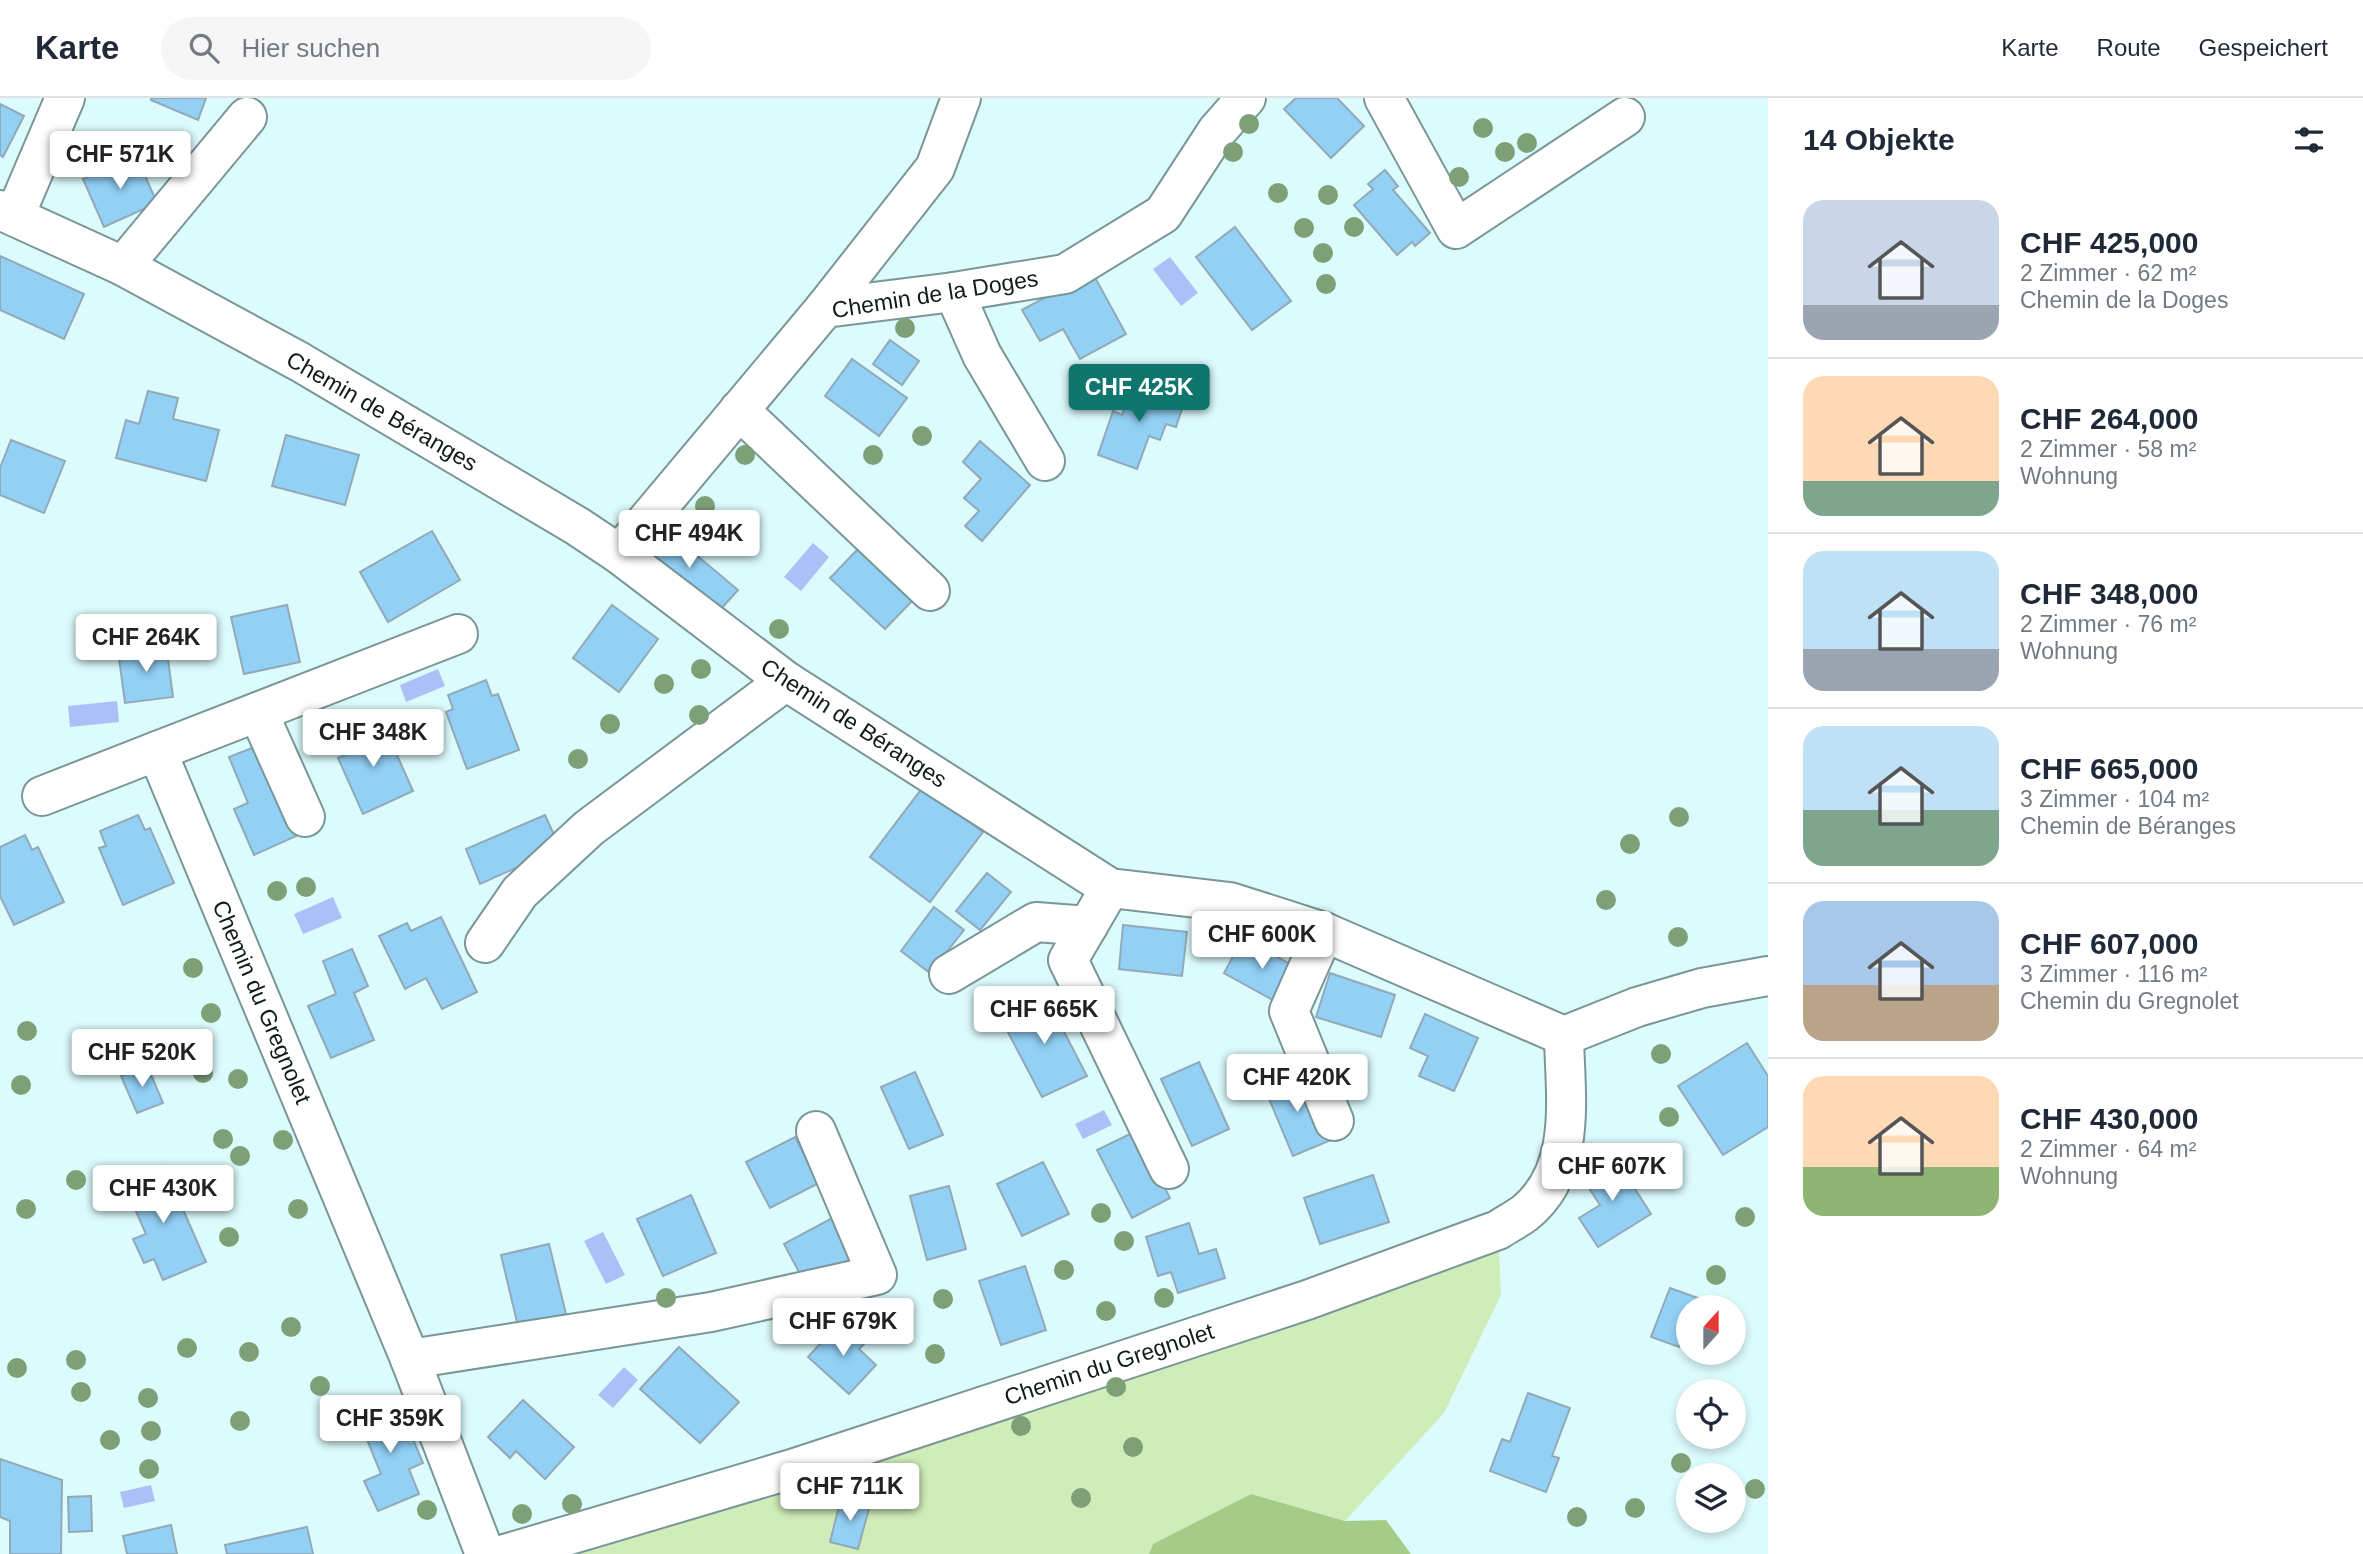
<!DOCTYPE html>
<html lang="de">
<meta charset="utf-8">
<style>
:root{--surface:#fff;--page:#f6f6f7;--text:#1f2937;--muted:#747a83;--line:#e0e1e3;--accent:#0f766e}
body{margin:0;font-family:Arial,sans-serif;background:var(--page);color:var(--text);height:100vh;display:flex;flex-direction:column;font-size:26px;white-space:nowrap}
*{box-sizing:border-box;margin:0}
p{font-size:23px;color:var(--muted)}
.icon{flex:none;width:38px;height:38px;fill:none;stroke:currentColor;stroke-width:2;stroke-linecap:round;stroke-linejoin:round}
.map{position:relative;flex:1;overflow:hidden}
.drawer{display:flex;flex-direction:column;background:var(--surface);width:595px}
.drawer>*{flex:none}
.needle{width:46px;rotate:21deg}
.tools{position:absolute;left:1676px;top:1197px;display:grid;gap:14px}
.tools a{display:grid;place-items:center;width:70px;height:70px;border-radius:50%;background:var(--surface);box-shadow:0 4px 10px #0003;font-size:35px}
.price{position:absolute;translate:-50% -60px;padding:0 16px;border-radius:7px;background:#fff;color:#222;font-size:23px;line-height:46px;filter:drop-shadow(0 2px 4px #0008)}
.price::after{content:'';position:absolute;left:50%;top:42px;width:21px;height:16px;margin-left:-10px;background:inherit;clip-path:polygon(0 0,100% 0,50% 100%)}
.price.selected{background:var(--accent);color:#fff}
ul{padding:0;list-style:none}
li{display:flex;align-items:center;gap:21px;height:175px;padding:0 35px}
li+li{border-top:2px solid var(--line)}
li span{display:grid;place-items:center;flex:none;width:196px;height:140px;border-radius:21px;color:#555}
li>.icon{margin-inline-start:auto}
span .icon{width:84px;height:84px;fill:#fffc;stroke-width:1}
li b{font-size:30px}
h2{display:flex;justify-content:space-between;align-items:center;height:84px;padding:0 35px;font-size:30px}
header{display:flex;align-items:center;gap:42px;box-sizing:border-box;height:98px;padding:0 35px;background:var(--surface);border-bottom:2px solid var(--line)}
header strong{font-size:33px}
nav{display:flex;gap:38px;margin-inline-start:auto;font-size:24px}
.search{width:490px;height:63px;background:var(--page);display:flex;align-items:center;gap:18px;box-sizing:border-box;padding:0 24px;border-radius:38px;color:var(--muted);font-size:26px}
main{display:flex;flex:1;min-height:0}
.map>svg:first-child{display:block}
</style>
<header>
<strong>Karte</strong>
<div class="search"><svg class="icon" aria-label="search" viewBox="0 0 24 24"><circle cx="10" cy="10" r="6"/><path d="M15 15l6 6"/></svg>Hier suchen</div>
<nav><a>Karte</a><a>Route</a><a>Gespeichert</a></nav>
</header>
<main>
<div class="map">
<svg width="1768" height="1456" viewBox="0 0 1768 1456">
<rect width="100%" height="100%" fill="#dcfbfc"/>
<!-- green -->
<polygon fill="#cfedb9" points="1498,1132 1501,1197 1444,1315 1345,1423 1251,1396 1153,1446 1149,1456 505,1456"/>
<!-- forest -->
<polygon fill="#a5cc87" points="1251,1396 1345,1423 1386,1422 1411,1456 1149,1456 1153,1446"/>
<!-- water -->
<g fill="#acc0f8">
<polygon points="1170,159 1198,195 1181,208 1153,171"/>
<polygon points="813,445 829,459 801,493 784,479"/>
<polygon points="438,571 445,588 406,604 400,587"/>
<polygon points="117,603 119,624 70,629 68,608"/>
<polygon points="333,799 342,820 303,836 294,816"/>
<polygon points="1104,1012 1112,1027 1083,1041 1075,1026"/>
<polygon points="603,1134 625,1177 606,1186 584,1143"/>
<polygon points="624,1269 638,1282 613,1310 598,1297"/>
<polygon points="151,1387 155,1403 124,1410 120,1394"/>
</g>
<!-- building -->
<g fill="#92d0f5" stroke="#92a9b7" stroke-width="2">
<polygon points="151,0 206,0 198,22 151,2"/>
<polygon points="1296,0 1337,0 1364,28 1331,60 1284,11"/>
<polygon points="0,6 24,18 3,59 0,57"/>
<polygon points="136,57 157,105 104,129 83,81"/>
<polygon points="1385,72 1398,88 1393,92 1430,135 1415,148 1412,144 1397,157 1354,107 1373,91 1368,86"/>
<polygon points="1235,129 1291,203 1252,232 1196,159"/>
<polygon points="0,158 84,196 64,241 0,212"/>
<polygon points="1092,174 1126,236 1080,261 1063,231 1040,243 1022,212"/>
<polygon points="890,242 919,263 902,287 873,266"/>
<polygon points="852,261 907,300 879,338 825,298"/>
<polygon points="1134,283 1185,302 1176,329 1166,326 1160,342 1149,338 1137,371 1098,357 1113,313 1122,317"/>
<polygon points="148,293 178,300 173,321 219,332 206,383 116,360 126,322 139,326"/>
<polygon points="286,337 359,357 345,407 272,388"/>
<polygon points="11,342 65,363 44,415 0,397 0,370"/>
<polygon points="980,343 1030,387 982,443 965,428 979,413 964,400 981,381 963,364"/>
<polygon points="679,419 706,442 694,455 738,492 711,522 642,463"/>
<polygon points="432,433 460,482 388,524 360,474"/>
<polygon points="859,450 913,502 885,531 830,480"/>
<polygon points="287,507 300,564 244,576 231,519"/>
<polygon points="612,507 658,541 619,594 573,560"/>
<polygon points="166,546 173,599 125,605 118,553"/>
<polygon points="486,582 492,598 498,596 519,652 467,671 446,614 453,611 448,597"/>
<polygon points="377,626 384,641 389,639 413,693 363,716 338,660 345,657 339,643"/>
<polygon points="257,648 296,738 254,757 234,711 248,705 229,659"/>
<polygon points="923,689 983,734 930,804 870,759"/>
<polygon points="138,717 145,732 150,730 174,785 123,807 99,750 106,748 100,733"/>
<polygon points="545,717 560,750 480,786 466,751"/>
<polygon points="25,737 32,752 38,749 64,804 14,827 0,798 0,749"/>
<polygon points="987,775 1011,794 980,832 956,813"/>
<polygon points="934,809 964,832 930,875 901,853"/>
<polygon points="441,819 477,894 442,911 426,880 405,891 379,838 407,825 411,833"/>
<polygon points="1123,827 1187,834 1182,878 1119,871"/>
<polygon points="1243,840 1299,871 1280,906 1224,875"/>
<polygon points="352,851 368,888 354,895 374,942 331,960 308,908 336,896 323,863"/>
<polygon points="1330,875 1395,897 1381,939 1316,919"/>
<polygon points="1045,897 1087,978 1042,999 1000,919"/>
<polygon points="1425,916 1478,940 1454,993 1419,978 1428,958 1410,950"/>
<polygon points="1747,945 1768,978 1768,1029 1723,1057 1678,988"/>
<polygon points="1199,964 1229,1031 1192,1048 1161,981"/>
<polygon points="147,967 163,1005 137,1015 121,978"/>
<polygon points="915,974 943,1037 909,1051 881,989"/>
<polygon points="1301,974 1331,1042 1293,1058 1264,989"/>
<polygon points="1136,1033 1170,1100 1132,1120 1097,1052"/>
<polygon points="795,1039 819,1085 770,1110 746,1064"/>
<polygon points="1614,1058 1651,1116 1598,1149 1579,1120 1600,1107 1581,1078"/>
<polygon points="1043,1064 1069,1116 1022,1138 997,1086"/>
<polygon points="164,1068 206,1164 163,1182 154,1161 144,1165 133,1141 146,1136 124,1086"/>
<polygon points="1373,1077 1389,1124 1320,1146 1304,1100"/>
<polygon points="949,1088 966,1151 927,1162 910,1098"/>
<polygon points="691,1097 716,1155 663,1178 637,1121"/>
<polygon points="834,1119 856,1159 806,1187 784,1146"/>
<polygon points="1189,1125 1199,1156 1216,1151 1225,1180 1178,1195 1171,1174 1158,1178 1146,1139"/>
<polygon points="549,1146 566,1216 518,1228 501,1157"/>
<polygon points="1025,1168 1046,1232 1001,1247 979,1183"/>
<polygon points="1670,1190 1723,1209 1689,1209 1689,1248 1680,1244 1679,1249 1651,1239"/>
<polygon points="841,1223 865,1245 859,1251 876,1267 849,1296 808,1259"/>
<polygon points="679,1249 739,1304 700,1345 640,1291"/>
<polygon points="1528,1295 1570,1310 1552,1358 1559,1360 1546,1394 1490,1373 1502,1341 1510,1344"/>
<polygon points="396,1301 423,1365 409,1371 419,1396 378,1413 364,1383 381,1376 357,1317"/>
<polygon points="523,1302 574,1349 545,1381 516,1353 510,1360 488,1339"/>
<polygon points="0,1361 62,1382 61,1456 10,1456 10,1423 0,1419"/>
<polygon points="91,1398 92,1433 69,1434 68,1399"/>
<polygon points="841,1400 870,1407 858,1451 830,1444"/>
<polygon points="171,1427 177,1456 127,1456 123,1438"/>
<polygon points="307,1429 313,1456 227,1456 225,1447"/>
</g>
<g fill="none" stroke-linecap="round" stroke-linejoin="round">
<defs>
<g id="minor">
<polyline points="1384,0 1456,131 1625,19"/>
<polyline points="0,112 123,168 300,264 577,428 619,456 786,583 1110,790 1230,804 1324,834 1564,938 1637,909 1702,890 1768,878"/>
<polyline points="15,117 65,0"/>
<polyline points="123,168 247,19"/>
<polyline points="954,194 982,257 1045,363"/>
<polyline points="825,210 935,70 961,0"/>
<polyline points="739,312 930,493"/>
<polyline points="619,456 825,210 954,194 1065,176 1163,116 1217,33 1246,0"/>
<polyline points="458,536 157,653 410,1261 485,1456"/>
<polyline points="258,614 305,719"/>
<polyline points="42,698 157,653"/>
<polyline points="1110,790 1068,862 1169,1071"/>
<polyline points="1324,834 1289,913 1334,1023"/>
<polyline points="485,845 520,794 589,730 786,583"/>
<polyline points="949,876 1036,824 1088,828"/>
<polyline points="410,1261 711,1214 877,1177 816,1033"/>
<path d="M505,1456l287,-85 515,-169 191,-70c9,-6 19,-11 27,-17 53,-43 40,-117 39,-177"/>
</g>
</defs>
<!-- minor casing -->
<use href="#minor" stroke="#799698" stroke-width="42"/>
<!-- minor -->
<use href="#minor" stroke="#fff" stroke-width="38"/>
</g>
<!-- trees -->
<g fill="#7ea077">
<circle cx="1249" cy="26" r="10"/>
<circle cx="1483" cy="30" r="10"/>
<circle cx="1527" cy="45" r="10"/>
<circle cx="1233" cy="54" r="10"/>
<circle cx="1505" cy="54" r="10"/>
<circle cx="1459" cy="79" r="10"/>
<circle cx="1278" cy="95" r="10"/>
<circle cx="1328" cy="97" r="10"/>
<circle cx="1354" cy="129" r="10"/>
<circle cx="1304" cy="130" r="10"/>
<circle cx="1323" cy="155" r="10"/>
<circle cx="1326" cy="186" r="10"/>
<circle cx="905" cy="230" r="10"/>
<circle cx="922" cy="338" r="10"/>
<circle cx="745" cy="357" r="10"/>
<circle cx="873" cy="357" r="10"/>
<circle cx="705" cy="408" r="10"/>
<circle cx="725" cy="429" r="10"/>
<circle cx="779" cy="531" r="10"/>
<circle cx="701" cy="571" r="10"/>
<circle cx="664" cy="586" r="10"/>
<circle cx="699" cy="617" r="10"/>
<circle cx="610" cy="626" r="10"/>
<circle cx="578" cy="661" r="10"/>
<circle cx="1679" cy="719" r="10"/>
<circle cx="1630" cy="746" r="10"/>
<circle cx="306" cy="789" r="10"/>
<circle cx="277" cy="793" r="10"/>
<circle cx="1606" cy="802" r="10"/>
<circle cx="1678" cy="839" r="10"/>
<circle cx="193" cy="870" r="10"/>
<circle cx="211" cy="915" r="10"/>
<circle cx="27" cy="933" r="10"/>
<circle cx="96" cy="943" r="10"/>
<circle cx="1661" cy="956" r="10"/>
<circle cx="171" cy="967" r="10"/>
<circle cx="203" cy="975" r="10"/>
<circle cx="238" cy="981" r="10"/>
<circle cx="21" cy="987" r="10"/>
<circle cx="1669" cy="1019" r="10"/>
<circle cx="223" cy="1041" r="10"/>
<circle cx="283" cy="1042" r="10"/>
<circle cx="240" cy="1058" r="10"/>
<circle cx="76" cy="1082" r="10"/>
<circle cx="26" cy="1111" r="10"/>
<circle cx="298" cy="1111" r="10"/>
<circle cx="1101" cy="1115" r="10"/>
<circle cx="1745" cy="1119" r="10"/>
<circle cx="229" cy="1139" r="10"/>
<circle cx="1124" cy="1143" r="10"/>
<circle cx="1064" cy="1172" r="10"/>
<circle cx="1716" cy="1177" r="10"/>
<circle cx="666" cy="1200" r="10"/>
<circle cx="1164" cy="1200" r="10"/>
<circle cx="943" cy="1201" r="10"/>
<circle cx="1106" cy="1213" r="10"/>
<circle cx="291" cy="1229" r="10"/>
<circle cx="187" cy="1250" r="10"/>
<circle cx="249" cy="1254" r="10"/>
<circle cx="935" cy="1256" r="10"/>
<circle cx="76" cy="1262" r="10"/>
<circle cx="17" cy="1270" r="10"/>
<circle cx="320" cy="1288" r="10"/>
<circle cx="1116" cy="1289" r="10"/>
<circle cx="81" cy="1294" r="10"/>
<circle cx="148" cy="1300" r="10"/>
<circle cx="240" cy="1323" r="10"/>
<circle cx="1021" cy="1328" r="10"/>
<circle cx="151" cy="1333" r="10"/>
<circle cx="110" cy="1342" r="10"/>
<circle cx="1133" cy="1349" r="10"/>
<circle cx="1681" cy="1365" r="10"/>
<circle cx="149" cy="1371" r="10"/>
<circle cx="851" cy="1378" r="10"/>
<circle cx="1755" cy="1391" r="10"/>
<circle cx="1081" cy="1400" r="10"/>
<circle cx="572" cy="1406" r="10"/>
<circle cx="1635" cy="1410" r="10"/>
<circle cx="427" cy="1412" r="10"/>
<circle cx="522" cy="1416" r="10"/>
<circle cx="1577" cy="1419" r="10"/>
</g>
<g text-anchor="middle" stroke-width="7" stroke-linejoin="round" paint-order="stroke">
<!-- street labels -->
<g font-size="23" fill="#101b1c" stroke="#fff">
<text transform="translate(935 196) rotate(-9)" y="8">Chemin de la Doges</text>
<text transform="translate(382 313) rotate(30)" y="8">Chemin de Béranges</text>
<text transform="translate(854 625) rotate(33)" y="8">Chemin de Béranges</text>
<text transform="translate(262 904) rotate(67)" y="8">Chemin du Gregnolet</text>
<text transform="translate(1109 1266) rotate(-18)" y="8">Chemin du Gregnolet</text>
</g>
</g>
</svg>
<div class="tools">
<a><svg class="needle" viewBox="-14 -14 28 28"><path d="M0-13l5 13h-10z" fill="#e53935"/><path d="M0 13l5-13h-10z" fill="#747a83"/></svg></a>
<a><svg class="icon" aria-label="locate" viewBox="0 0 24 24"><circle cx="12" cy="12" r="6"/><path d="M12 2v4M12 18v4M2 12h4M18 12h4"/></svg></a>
<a><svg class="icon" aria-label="layers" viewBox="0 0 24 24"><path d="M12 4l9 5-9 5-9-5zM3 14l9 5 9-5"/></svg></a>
</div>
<b class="price" style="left:120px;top:93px">CHF 571K</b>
<b class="price selected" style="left:1139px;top:326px">CHF 425K</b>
<b class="price" style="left:689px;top:472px">CHF 494K</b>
<b class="price" style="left:146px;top:576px">CHF 264K</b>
<b class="price" style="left:373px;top:671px">CHF 348K</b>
<b class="price" style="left:1262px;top:873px">CHF 600K</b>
<b class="price" style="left:1044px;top:948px">CHF 665K</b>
<b class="price" style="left:142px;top:991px">CHF 520K</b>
<b class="price" style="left:1297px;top:1016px">CHF 420K</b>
<b class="price" style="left:1612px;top:1105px">CHF 607K</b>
<b class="price" style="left:163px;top:1127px">CHF 430K</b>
<b class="price" style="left:843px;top:1260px">CHF 679K</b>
<b class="price" style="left:390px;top:1357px">CHF 359K</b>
<b class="price" style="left:850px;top:1425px">CHF 711K</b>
</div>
<section class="drawer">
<h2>14 Objekte<svg class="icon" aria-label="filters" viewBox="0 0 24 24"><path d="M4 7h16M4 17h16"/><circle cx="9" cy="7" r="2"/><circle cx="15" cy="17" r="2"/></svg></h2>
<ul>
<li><span style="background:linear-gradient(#c9d6e8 75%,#9aa5b1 0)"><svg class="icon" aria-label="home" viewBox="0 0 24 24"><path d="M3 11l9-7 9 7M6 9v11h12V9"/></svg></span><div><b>CHF 425,000</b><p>2 Zimmer · 62 m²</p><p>Chemin de la Doges</p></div></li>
<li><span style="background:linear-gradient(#ffd9b3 75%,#7fa58c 0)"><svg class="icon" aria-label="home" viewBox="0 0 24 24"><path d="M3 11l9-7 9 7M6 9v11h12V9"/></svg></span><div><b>CHF 264,000</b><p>2 Zimmer · 58 m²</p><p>Wohnung</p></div></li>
<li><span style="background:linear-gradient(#bfe0f5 70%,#9aa5b1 0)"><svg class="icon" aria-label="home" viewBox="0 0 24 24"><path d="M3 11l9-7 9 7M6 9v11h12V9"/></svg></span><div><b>CHF 348,000</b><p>2 Zimmer · 76 m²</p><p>Wohnung</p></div></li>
<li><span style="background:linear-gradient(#bfe0f5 60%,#7fa58c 0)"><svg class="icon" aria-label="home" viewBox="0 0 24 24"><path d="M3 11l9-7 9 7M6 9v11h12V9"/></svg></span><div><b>CHF 665,000</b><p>3 Zimmer · 104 m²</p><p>Chemin de Béranges</p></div></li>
<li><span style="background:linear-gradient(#a9c7e8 60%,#b9a48a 0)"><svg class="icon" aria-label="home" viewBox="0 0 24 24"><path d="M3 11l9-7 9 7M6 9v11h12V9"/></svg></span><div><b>CHF 607,000</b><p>3 Zimmer · 116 m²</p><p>Chemin du Gregnolet</p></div></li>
<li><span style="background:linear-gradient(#ffd9b3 65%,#8fb573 0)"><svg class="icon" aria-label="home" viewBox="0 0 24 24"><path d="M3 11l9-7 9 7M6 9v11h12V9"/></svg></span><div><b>CHF 430,000</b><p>2 Zimmer · 64 m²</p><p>Wohnung</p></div></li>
</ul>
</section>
</main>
